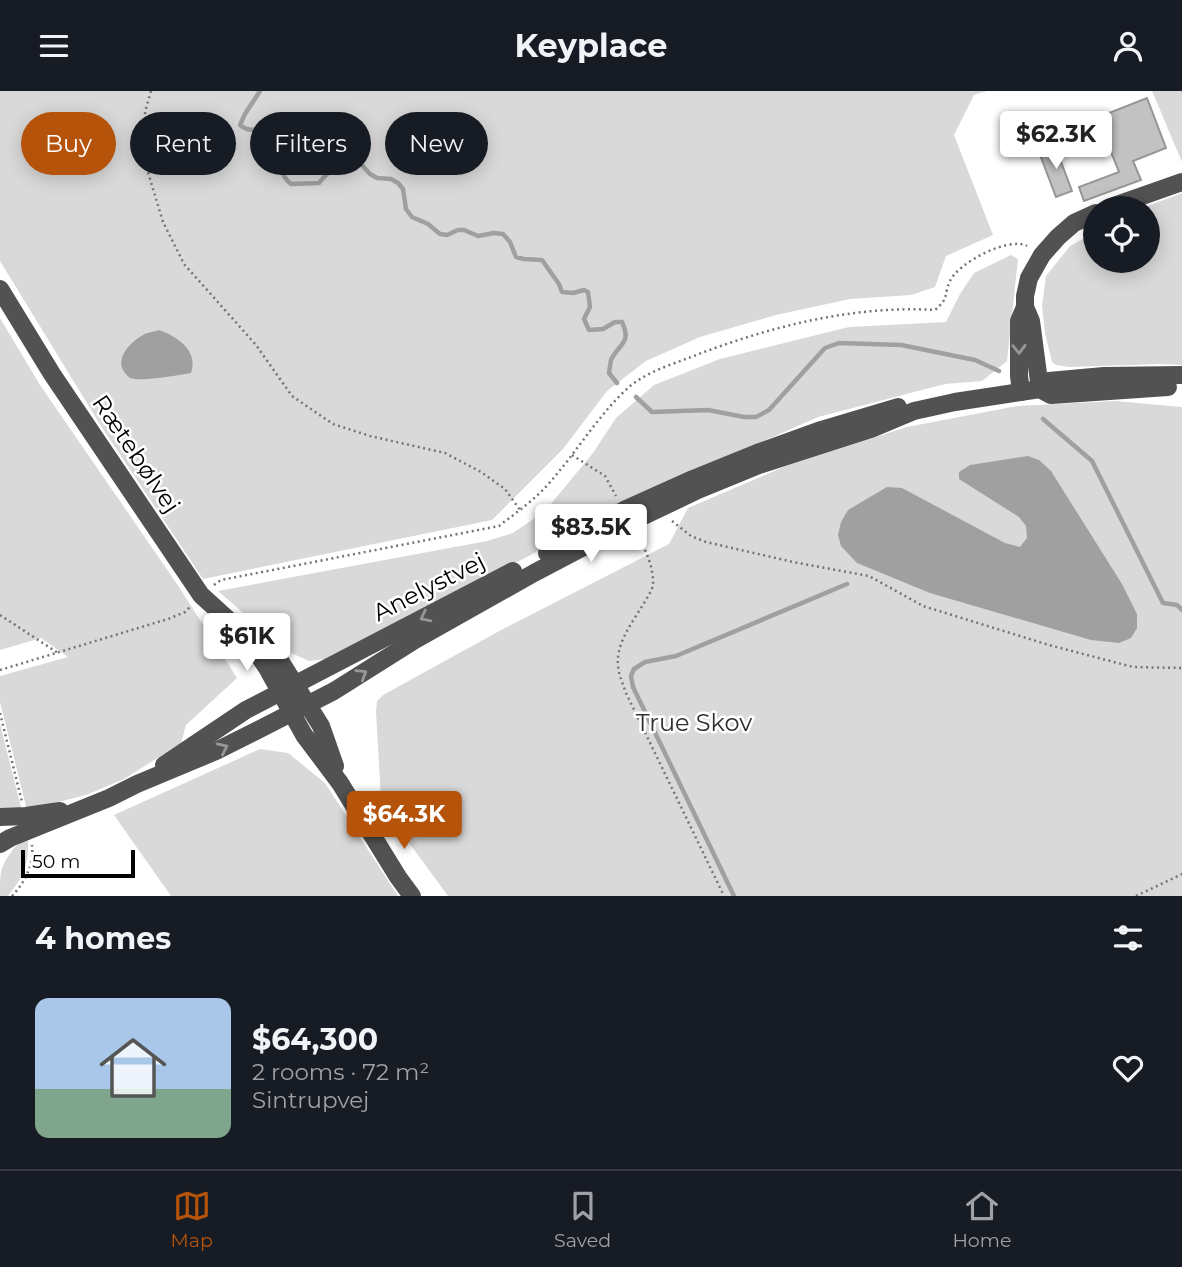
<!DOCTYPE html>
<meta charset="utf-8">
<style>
:root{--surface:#171b24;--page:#20242c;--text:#f1f3f6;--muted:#9ea1a6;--line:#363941;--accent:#b45309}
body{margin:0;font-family:Montserrat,sans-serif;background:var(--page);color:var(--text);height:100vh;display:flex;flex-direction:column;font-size:26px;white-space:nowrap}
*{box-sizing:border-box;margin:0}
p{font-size:23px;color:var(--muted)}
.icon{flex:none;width:38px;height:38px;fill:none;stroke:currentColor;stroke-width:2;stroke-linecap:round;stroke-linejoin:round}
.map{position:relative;height:805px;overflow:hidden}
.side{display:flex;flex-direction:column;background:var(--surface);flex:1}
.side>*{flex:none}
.top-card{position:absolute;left:21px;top:21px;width:700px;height:63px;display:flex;gap:14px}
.buttons{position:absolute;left:1083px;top:105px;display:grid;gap:14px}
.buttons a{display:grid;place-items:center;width:77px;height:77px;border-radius:50%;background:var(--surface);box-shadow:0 4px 18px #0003;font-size:35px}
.scale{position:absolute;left:21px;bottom:18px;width:114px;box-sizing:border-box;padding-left:7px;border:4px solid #000;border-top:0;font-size:19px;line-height:24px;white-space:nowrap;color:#000;-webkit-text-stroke:5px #fff;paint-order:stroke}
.price{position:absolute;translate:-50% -60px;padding:0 16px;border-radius:7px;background:#fff;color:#222;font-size:23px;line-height:46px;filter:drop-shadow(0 2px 4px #0008)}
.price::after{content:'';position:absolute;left:50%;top:42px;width:21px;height:16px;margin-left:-10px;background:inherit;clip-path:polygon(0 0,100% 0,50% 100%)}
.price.selected{background:var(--accent);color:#fff}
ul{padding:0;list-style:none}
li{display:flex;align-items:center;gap:21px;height:175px;padding:0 35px}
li+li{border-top:2px solid var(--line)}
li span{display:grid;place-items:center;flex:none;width:196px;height:140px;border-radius:14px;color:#555}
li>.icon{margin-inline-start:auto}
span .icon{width:84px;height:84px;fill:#fffc;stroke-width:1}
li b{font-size:30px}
h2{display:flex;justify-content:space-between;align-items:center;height:84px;padding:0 35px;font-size:30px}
.pill{padding:0 24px;border-radius:32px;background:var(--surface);box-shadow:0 4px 18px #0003;font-size:24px;line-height:63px}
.pill.selected{background:var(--accent);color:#fff}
header{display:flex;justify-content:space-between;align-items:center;height:91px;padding:0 35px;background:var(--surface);font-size:32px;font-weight:700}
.tab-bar{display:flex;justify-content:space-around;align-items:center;height:98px;border-top:2px solid var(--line);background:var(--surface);font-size:19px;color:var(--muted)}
.tab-bar a{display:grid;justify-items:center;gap:4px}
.tab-bar .selected{color:var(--accent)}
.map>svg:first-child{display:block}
</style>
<header><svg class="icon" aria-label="menu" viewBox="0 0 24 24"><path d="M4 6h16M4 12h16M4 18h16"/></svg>Keyplace<svg class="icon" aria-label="person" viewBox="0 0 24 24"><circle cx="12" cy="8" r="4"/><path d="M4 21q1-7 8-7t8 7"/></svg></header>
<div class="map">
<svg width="1182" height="805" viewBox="0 0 1182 805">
<rect width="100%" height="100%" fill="#fff"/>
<!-- green -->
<g fill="#d9d9d9">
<polygon points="0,0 987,0 974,4 954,44 993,144 946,165 935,196 911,204 850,208 776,224 700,246 646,270 607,300 563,358 492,429 203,488 101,335 0,170"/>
<polygon points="1152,0 1182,0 1182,71"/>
<polygon points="1182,102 1182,274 1161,273 1070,276 1056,274 1052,271 1045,242 1042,215 1046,185 1070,155 1095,141 1096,170 1148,170 1148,117 1142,117"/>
<polygon points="1011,164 1018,168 1007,270 982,290 945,293 818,326 616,416 527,466 325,568 309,570 287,560 218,500 487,450 513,442 545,420 593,362 616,327 654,294 720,268 849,236 946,231 960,203 974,182"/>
<polygon points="0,227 40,294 177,493 237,587 186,634 181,652 124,688 86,704 27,719 0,611 0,585 68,566 41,547 0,559"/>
<polygon points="1115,310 1182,316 1182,805 448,805 385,719 381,708 376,620 377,610 383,604 503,538 669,453 688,417 786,375 907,336 1017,315"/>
<polygon points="0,633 22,720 0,718"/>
<polygon points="260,658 288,662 325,692 398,805 171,805 114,724"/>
<path d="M28,747c1,26 -4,38 -20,58h-8c0,-25 0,-29 14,-48 5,-4 8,-7 14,-10z"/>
</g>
<!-- water -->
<g fill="#a0a0a0">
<path d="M159,239c18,6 40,21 32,43 -13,2 -49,9 -61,5 -3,-2 -6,-6 -7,-8 -7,-14 9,-29 20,-35 4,-3 11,-3 16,-5z"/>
<polygon points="1028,365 1039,369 1051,380 1122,493 1137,523 1137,537 1131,547 1119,552 1091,549 930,502 857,472 841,455 838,444 841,431 848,419 887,396 902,397 1005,452 1020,456 1027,447 1026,435 1019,426 959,388 959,381 970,374"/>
</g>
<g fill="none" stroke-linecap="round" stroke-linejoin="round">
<!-- stream -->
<g stroke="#a0a0a0" stroke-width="4.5">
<path d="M260,0l-15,23 -5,11c16,13 26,-4 42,-5 3,3 6,6 8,9 10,22 -22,37 1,55l28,-1c11,-15 23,-20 42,-19l9,10 7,4 14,1 7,4 5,6 3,20 6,8 16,7 12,10 7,1 11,-5h6l14,6 16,-3 9,1 7,8 6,15 8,2 18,1 17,24 3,8 11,1 11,-3 4,2 2,15 -6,12 5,11 14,-1 12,-7h7c10,22 -3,21 -11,38 0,1 -2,12 -2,13l8,10"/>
<polyline points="636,306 652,321 708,319 744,326 756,326 769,319 825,257 839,252 901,254 975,269 999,280"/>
<polyline points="1043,328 1092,370 1163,512 1177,514 1182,519"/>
<polyline points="734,805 633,596 631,585 634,578 645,571 676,565 847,493"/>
</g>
</g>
<!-- building -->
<g fill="#c2c2c2" stroke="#969696" stroke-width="2">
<polygon points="1147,7 1166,57 1133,70 1141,89 1084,110 1079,96 1119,81 1103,41 1064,56 1058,42"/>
<polygon points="1055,55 1072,100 1056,106 1039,61"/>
</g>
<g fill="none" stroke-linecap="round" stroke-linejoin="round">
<!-- path -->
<g stroke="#747474" stroke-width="2.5" stroke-dasharray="2 3.5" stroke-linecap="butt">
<polyline points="151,0 145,21 147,78 163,131 184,173 256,254 292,305 333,333 370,345 445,362 481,381 505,398 520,419"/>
<polyline points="572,364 605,385 616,405"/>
<polyline points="672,430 691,445 706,451 793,471 869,485 923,515 1049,554 1133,576 1182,577"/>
<path d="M638,444c8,17 16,32 15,51 -10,25 -38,51 -35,80 1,10 5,18 8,27l98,203"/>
<path d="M214,494l7,-5 278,-54c18,-14 37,-27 52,-45 27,-31 48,-67 78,-94 18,-15 41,-22 62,-30 77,-30 162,-52 244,-47 15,-13 8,-14 15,-29 8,-18 59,-45 77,-35"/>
<polyline points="0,524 58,562"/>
<polyline points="0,579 168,528 185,521 191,515"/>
<polyline points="0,622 22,711"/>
<path d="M12,805c13,-14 22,-31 20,-51"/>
<polyline points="1136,805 1182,783"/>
</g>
<!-- minor -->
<g stroke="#525252" stroke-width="18">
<polyline points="1108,117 1182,91"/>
<polyline points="0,198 52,283 201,504 245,544 267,577 304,644 340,692 398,786 412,805"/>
<polyline points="1025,216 1031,230 1040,298"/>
<polyline points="1040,298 1051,304 1168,296"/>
<polyline points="1021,301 1019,285 1019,230 1025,216 1025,205 1029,187 1042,164 1058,146 1074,132 1096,122"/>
<polyline points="547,462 624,419 693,388 757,362 821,339 898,316"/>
<polyline points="250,547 263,554 279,568 321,635 335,675"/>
<polyline points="164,674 246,619 513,480"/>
<polyline points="0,726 26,725 60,720"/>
<polyline points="0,753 10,747 109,707 137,693 216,660 258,639 334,600 415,549 534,482 631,431 698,399 759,374 871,338 914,320 955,311 1040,298 1049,290 1104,285 1182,284"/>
</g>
</g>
<!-- one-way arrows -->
<defs><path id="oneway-chevron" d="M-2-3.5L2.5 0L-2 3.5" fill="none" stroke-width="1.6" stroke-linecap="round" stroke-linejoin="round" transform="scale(1.75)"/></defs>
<g stroke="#979797">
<use href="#oneway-chevron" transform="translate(1019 258) rotate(89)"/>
<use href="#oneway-chevron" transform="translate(425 526) rotate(153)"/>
<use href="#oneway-chevron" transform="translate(362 583) rotate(-32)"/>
<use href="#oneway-chevron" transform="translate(223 657) rotate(-25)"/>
</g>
<g text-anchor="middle" stroke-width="5" stroke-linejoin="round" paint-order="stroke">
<!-- street labels -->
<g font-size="24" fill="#000" stroke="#fff">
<text transform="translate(136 363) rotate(56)" y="8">Rætebølvej</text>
<text transform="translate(429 496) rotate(-27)" y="8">Anelystvej</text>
</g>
<!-- park labels -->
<g font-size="24" fill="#303030" stroke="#fff">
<text x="694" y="640">True Skov</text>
</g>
</g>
</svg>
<div class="buttons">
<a><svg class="icon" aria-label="locate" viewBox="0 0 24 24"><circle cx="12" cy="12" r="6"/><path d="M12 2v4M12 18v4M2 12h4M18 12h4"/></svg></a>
</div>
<div class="scale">50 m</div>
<b class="price" style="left:1056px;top:80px">$62.3K</b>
<b class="price" style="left:591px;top:473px">$83.5K</b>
<b class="price" style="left:247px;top:582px">$61K</b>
<b class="price selected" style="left:404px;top:760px">$64.3K</b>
<div class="top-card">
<a class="pill selected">Buy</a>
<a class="pill">Rent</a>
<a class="pill">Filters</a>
<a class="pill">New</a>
</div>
</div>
<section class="side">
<h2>4 homes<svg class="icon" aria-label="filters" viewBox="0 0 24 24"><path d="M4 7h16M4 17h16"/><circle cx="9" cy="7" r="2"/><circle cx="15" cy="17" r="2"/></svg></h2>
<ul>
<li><span style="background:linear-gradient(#a9c7e8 65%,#7fa58c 0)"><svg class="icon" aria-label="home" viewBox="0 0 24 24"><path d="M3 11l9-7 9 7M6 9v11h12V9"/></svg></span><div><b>$64,300</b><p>2 rooms · 72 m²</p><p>Sintrupvej</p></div><svg class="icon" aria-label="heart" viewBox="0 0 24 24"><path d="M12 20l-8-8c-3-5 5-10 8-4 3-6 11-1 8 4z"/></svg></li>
</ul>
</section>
<nav class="tab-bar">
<a class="selected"><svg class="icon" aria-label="map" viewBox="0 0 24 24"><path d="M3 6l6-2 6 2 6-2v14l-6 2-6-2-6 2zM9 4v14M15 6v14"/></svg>Map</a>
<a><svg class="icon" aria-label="saved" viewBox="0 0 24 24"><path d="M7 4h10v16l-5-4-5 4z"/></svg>Saved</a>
<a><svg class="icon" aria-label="home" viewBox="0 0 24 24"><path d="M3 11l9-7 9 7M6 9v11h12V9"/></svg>Home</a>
</nav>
